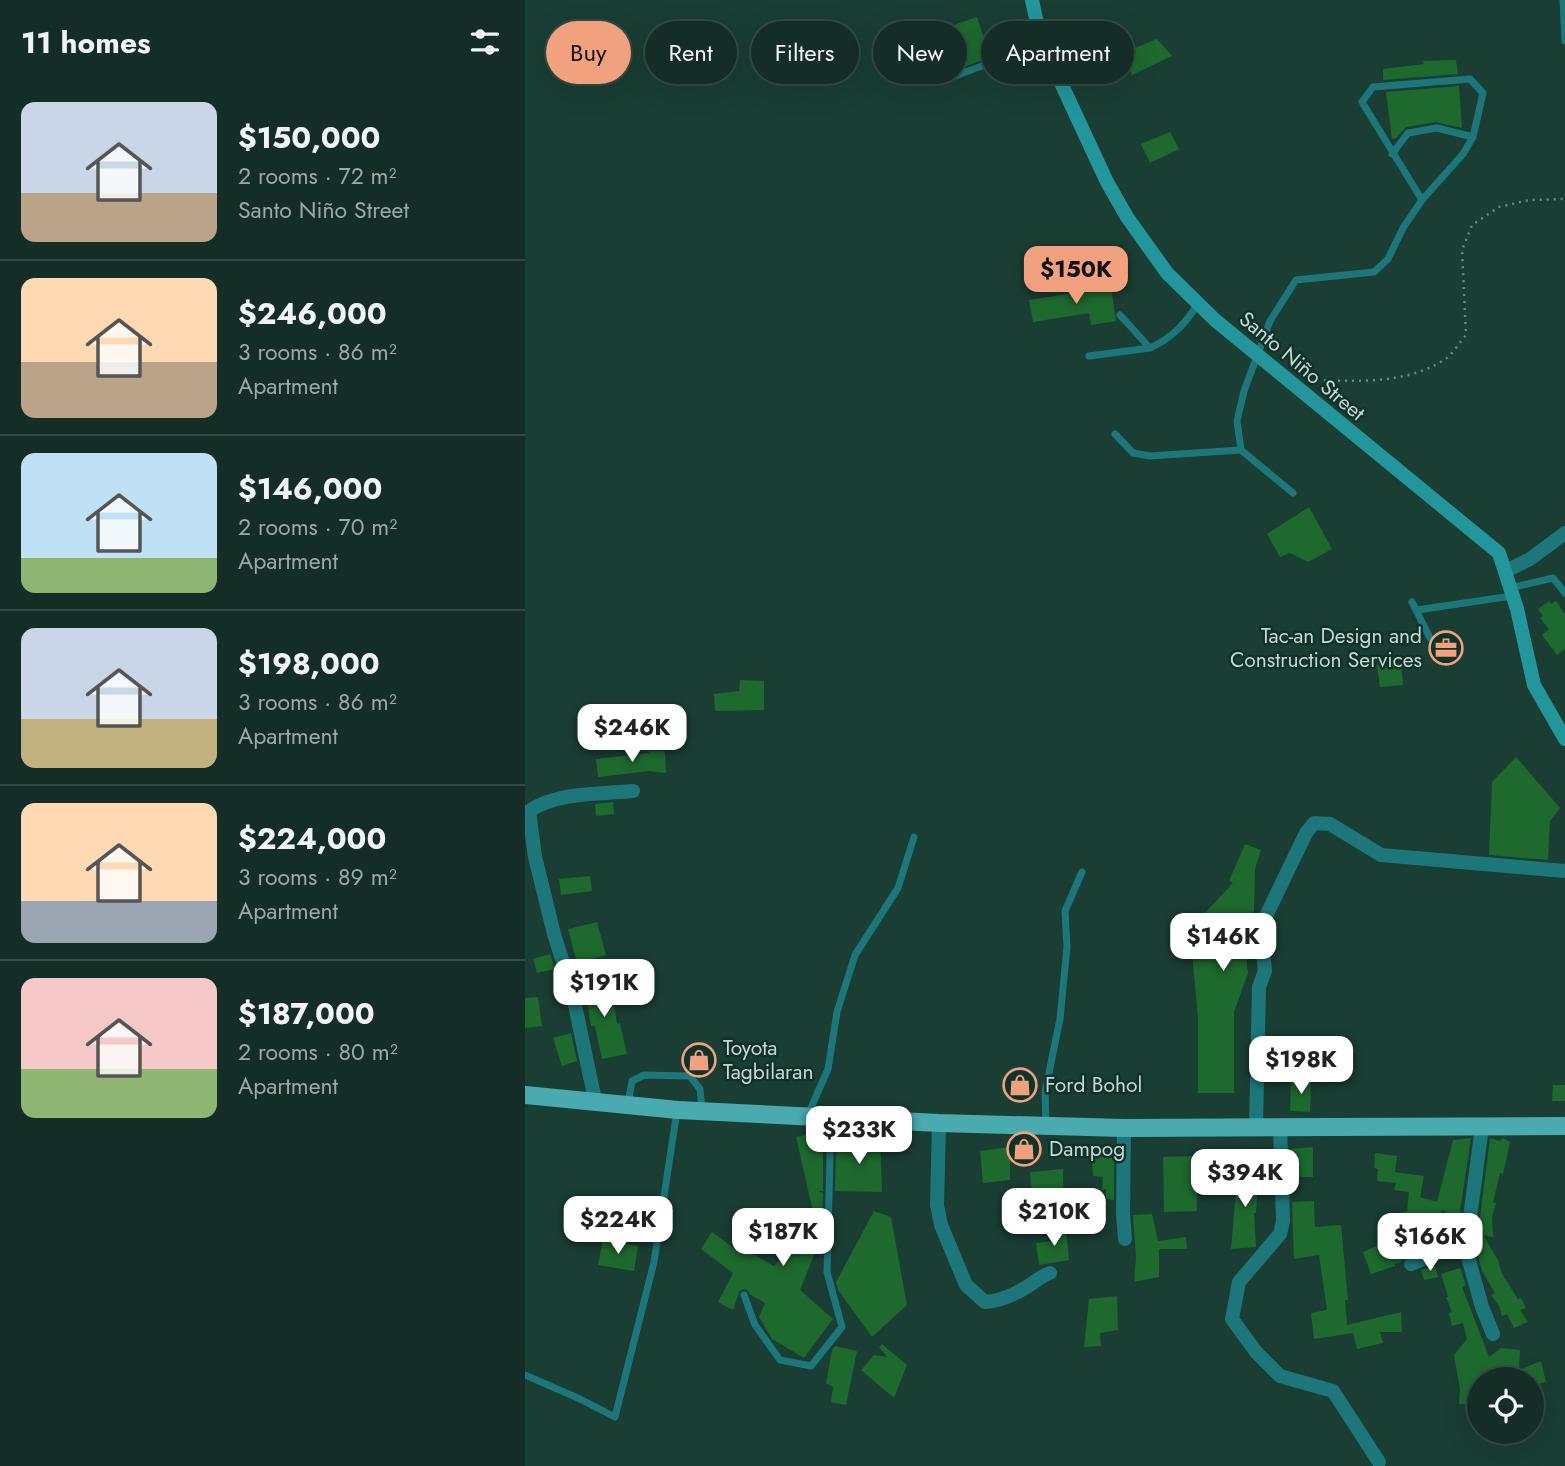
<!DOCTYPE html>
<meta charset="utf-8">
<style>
:root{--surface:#142e27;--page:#1d362f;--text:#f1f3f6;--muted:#9da8a7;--line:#334a44;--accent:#f2a17e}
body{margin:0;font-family:Jost,sans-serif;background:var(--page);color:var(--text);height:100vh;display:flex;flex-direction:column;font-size:26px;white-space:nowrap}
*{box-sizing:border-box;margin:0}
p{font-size:23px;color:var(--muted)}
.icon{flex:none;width:38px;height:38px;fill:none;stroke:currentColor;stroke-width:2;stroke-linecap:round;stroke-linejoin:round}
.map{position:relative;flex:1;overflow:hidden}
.details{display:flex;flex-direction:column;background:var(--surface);width:525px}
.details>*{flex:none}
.banner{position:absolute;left:21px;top:21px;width:665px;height:63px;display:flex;gap:14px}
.tools{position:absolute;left:942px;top:1367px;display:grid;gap:14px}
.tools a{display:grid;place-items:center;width:77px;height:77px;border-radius:50%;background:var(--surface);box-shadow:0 7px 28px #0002,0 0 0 2px var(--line);font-size:35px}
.price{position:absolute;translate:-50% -60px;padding:0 16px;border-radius:14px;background:#fff;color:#222;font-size:23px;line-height:46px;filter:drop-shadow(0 2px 4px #0008)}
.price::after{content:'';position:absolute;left:50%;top:42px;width:21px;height:16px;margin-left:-10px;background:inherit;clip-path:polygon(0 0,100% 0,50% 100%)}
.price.selected{background:var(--accent);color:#111}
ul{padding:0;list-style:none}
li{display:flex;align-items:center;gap:21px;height:175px;padding:0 21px}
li+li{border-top:2px solid var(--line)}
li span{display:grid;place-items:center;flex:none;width:196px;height:140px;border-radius:14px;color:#555}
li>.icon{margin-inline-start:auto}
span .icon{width:84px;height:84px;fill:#fffc;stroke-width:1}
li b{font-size:30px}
h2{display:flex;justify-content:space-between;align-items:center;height:84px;padding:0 21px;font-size:30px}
.chip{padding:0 24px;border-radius:32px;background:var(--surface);box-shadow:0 7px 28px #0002,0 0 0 2px var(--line);font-size:24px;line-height:63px}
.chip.selected{background:var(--accent);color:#111}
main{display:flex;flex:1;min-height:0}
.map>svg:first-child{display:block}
</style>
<main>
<section class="details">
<h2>11 homes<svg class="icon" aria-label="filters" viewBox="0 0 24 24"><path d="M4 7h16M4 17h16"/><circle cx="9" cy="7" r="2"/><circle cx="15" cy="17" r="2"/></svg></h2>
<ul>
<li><span style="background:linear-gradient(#c9d6e8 65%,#b9a48a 0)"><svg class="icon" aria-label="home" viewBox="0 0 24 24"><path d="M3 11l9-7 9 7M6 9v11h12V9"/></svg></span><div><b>$150,000</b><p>2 rooms · 72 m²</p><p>Santo Niño Street</p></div></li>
<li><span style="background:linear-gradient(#ffd9b3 60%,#b9a48a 0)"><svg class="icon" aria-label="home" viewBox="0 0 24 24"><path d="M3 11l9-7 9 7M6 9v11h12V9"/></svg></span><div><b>$246,000</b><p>3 rooms · 86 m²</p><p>Apartment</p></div></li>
<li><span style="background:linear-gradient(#bfe0f5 75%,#8fb573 0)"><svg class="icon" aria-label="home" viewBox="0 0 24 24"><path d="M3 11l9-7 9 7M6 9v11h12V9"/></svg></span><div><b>$146,000</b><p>2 rooms · 70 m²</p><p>Apartment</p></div></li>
<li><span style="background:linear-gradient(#c9d6e8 65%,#c2b280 0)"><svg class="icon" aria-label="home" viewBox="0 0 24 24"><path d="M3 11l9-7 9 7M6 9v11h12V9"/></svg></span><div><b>$198,000</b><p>3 rooms · 86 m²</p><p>Apartment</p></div></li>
<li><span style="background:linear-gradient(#ffd9b3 70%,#9aa5b1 0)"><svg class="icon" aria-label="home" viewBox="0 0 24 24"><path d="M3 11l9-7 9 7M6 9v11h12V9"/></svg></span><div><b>$224,000</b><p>3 rooms · 89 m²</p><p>Apartment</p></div></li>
<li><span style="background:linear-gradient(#f6c9c9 65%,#8fb573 0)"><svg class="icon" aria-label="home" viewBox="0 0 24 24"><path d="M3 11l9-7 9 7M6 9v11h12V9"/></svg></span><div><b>$187,000</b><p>2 rooms · 80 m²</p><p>Apartment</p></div></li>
</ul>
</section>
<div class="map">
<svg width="1040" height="1466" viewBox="0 0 1040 1466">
<rect width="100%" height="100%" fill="#1a3e34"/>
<!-- building -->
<g fill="#1d692e">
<polygon points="452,17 465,57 413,77 401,38 415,33 414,30"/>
<polygon points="632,39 647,56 607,75 598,53"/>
<polygon points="931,60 933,74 858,80 858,69 899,64 898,61"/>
<polygon points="934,86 937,128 911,122 881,127 871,138 867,139 861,92"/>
<polygon points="645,132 654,149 625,163 616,144"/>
<polygon points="586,287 591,321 566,325 564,313 508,322 504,300"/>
<polygon points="784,507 807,549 783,562 765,553 755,557 742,534"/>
<polygon points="1024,601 1026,604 1031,601 1040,614 1040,649 1032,655 1017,635 1024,629 1015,618 1018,616 1013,609"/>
<polygon points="922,635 928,635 934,656 929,657 923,666 917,653 909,643"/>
<polygon points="876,663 878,685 855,687 852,665"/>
<polygon points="215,680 239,681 239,710 190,711 189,694 214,691"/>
<polygon points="124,751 140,751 141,773 124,771 73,777 71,759 124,753"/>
<polygon points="991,757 1035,808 1025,821 1023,860 964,855 967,782"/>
<polygon points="88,802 89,814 71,816 70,804"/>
<polygon points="720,844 736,850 730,869 728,947 721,956 723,973 709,1012 709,1093 673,1093 673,1019 665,929 708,883 704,881"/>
<polygon points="65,876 67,891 36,895 34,879"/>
<polygon points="72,922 81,955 52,963 43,929"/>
<polygon points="25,954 30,969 12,973 8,959"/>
<polygon points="77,975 80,999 88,998 92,1024 95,1023 102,1054 77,1059 70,1026 66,1026 58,978"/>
<polygon points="13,997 17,1026 0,1028 0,998"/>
<polygon points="46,1033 52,1061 37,1066 28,1038"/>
<polygon points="766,1081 786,1082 785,1112 765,1111"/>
<polygon points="1028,1085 1040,1085 1040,1101 1027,1101"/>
<polygon points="298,1131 298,1191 293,1191 298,1193 297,1235 275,1290 308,1319 279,1358 247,1339 234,1317 240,1303 226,1295 222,1290 218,1289 214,1292 208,1310 193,1302 208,1273 176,1249 187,1232 217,1254 220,1249 249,1266 289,1216 271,1137"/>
<polygon points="355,1135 357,1192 310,1191 311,1144"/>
<polygon points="946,1138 932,1231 919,1210 916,1211 925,1238 882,1255 877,1262 870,1264 870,1266 846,1274 838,1252 869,1238 867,1217 874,1217 876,1213 882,1211 884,1192 869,1190 871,1183 852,1181 853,1169 849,1168 850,1153 872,1156 870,1172 899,1176 895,1197 912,1202 928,1140"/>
<polygon points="965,1138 975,1141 978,1138 985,1142 978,1174 975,1173 968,1202 971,1203 967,1217 968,1237 958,1235 973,1260 977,1274 993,1299 996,1298 1001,1308 995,1310 1003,1322 989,1328 982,1314 977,1316 974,1306 966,1295 970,1293 957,1271 949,1241 953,1233"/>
<polygon points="485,1147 485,1180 458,1183 455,1151"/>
<polygon points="788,1147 788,1177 766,1177 765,1149"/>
<polygon points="589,1151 589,1200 581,1199 581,1189 577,1190 578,1177 568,1176 566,1152"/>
<polygon points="671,1156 672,1211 639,1212 638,1157"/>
<polygon points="713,1168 734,1169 731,1213 729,1213 731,1247 706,1249"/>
<polygon points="538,1169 538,1198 507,1200 505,1172"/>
<polygon points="789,1201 790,1227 816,1225 823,1300 820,1300 822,1325 876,1312 877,1332 855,1332 858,1343 832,1349 828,1333 789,1339 786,1313 802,1310 794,1255 769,1259 767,1202"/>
<polygon points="349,1211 366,1217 382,1305 347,1337 313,1290 311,1282"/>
<polygon points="627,1214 633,1241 661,1237 662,1249 634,1249 634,1277 609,1282 611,1257 608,1215"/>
<polygon points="541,1227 544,1260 514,1265 511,1243 528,1241 527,1230"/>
<polygon points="78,1240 113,1246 109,1271 73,1265"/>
<polygon points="910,1265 913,1277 899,1280 896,1270"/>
<polygon points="935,1268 941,1285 937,1287 964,1357 976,1348 995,1350 994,1370 1016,1361 1021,1382 1010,1385 1006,1379 963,1377 962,1379 954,1379 954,1383 950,1383 953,1404 934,1404 935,1390 929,1355 942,1339 938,1323 927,1326 924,1313 927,1312 921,1297 923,1297 916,1274"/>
<polygon points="592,1296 593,1330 575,1333 576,1346 559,1347 564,1299"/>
<polygon points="357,1344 382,1365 369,1398 336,1370 349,1355 362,1357 354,1347"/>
<polygon points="310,1346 332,1351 321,1405 306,1402 308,1387 301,1383 307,1350"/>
</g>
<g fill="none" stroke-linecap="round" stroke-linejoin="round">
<!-- path -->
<path stroke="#6c8880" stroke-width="2.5" stroke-dasharray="2 5" stroke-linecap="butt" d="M785,380c46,1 94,5 134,-20 9,-6 15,-17 22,-25l-4,-85 10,-25 27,-18 30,-7 36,-1"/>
<!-- service -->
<g stroke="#1d777a" stroke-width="7">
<polyline points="1038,0 1040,41"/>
<polyline points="430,76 519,43"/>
<polyline points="867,154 883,133 912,128 948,137"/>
<path d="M595,315l30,33c22,-10 35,-24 48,-44"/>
<polyline points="564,356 625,348"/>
<polyline points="590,434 608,453 625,456 716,450"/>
<polyline points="768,493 716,450 712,421 719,391 745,321 771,280 849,272 863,259 878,228 897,200 837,102 848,87 945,79 958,93 948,137 938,154 897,200"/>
<polyline points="985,588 1028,578 1040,593"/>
<polyline points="887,602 905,638"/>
<polyline points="892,610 987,596"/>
<polyline points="103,1103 107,1081 119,1075 165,1076 175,1089 177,1111"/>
<polyline points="282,1117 303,1069 312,1012 330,955 373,888 389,837"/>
<polyline points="521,1125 520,1092 535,1019 542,947 540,911 557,872"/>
<polyline points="219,1295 230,1325 255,1360 286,1366 317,1327 302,1272 306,1119"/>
<polyline points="0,1375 55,1399 90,1417 129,1262 152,1111"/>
</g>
<!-- minor -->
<g stroke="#1d777a" stroke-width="14">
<polyline points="981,571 1005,559 1040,533"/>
<path d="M70,1100l-23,-109 -18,-57 -19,-77 -6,-46c28,-19 71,-17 104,-20"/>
<path d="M414,1123l-2,82 4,20 25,60 19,17c14,-1 27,-6 40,-14 9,-5 14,-11 25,-15"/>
<polyline points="731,1127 734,987 740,971 736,934 741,916 781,833 789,823 805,824 856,855 1040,871"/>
<polyline points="755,1127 758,1221 755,1234 714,1282 707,1319 731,1352 755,1376 808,1391 854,1462"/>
<polyline points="599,1128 598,1213 600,1239"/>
<polyline points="938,1239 957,1307 968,1334"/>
<polyline points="886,1264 934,1245 943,1232 957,1127"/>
</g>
<!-- secondary -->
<polyline stroke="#22969b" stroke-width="14" points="507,0 512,23 530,70 582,182 602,217 642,273 690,320 974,553 992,609 1009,685 1040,739"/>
<!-- primary -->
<polyline stroke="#49abaf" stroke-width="18" points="0,1095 153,1110 414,1123 599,1128 1040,1126"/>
</g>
<!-- icons -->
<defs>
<symbol id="office-ring" viewBox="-11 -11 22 22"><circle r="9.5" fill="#0f332a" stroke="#f2a17e" stroke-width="1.5"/><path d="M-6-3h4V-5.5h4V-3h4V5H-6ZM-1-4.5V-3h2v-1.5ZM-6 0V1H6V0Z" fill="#f2a17e"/></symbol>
<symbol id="shop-ring" viewBox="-11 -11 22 22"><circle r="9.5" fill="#0f332a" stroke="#f2a17e" stroke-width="1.5"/><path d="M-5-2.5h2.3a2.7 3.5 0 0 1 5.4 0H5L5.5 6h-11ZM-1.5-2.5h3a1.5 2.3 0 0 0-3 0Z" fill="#f2a17e"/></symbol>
</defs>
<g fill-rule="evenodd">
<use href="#office-ring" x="902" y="629" width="38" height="38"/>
<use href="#shop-ring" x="155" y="1041" width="38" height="38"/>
<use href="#shop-ring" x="476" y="1066" width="38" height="38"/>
<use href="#shop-ring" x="480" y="1130" width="38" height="38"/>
</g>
<g text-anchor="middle" stroke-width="5" stroke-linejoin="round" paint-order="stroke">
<!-- street labels -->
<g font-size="21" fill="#c5d8d1" stroke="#0f332a">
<text transform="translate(777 366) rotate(40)" y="7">Santo Niño Street</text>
</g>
<!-- poi labels -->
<g font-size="21" fill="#c5d8d1" stroke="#0f332a" text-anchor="start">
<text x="897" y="643" text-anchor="end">Tac-an Design and<tspan x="897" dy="24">Construction Services</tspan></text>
<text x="198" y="1055">Toyota<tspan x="198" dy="24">Tagbilaran</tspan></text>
<text x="520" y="1092">Ford Bohol</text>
<text x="524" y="1156">Dampog</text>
</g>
</g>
</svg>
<div class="tools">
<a><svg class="icon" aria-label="locate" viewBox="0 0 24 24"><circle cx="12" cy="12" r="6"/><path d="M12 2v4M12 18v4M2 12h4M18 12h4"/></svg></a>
</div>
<b class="price selected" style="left:551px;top:306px">$150K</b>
<b class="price" style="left:107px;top:764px">$246K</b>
<b class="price" style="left:698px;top:973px">$146K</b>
<b class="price" style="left:79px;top:1019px">$191K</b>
<b class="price" style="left:776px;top:1096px">$198K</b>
<b class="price" style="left:334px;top:1166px">$233K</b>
<b class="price" style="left:720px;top:1209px">$394K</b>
<b class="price" style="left:529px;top:1248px">$210K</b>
<b class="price" style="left:93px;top:1256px">$224K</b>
<b class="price" style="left:258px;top:1268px">$187K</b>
<b class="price" style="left:905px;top:1273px">$166K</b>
<div class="banner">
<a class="chip selected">Buy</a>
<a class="chip">Rent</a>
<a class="chip">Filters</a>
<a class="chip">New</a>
<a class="chip">Apartment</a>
</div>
</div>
</main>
